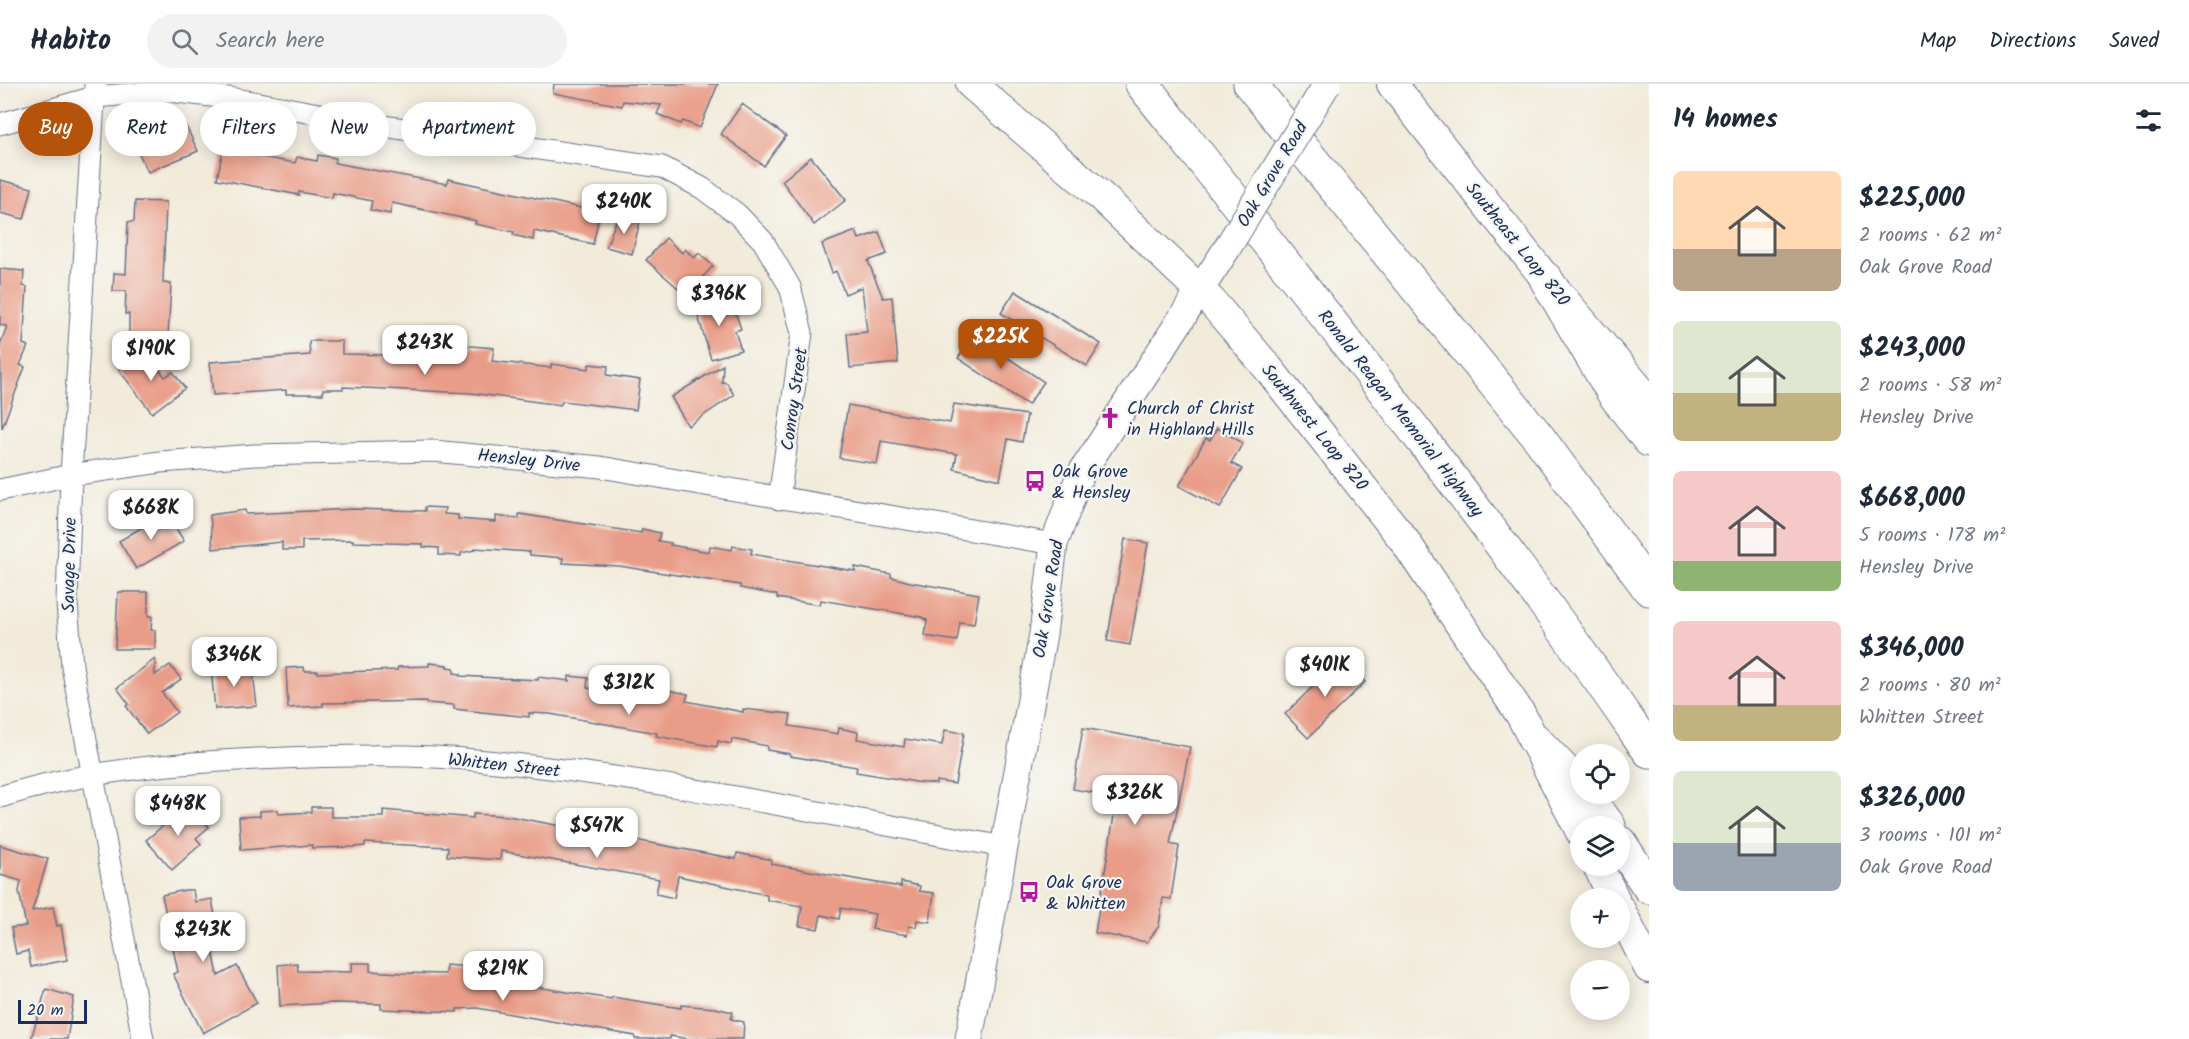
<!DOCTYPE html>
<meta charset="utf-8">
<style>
:root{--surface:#fff;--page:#f2f2f3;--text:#1f2937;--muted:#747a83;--line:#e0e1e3;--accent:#b45309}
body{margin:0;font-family:Kalam,sans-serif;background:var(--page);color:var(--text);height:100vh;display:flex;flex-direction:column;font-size:22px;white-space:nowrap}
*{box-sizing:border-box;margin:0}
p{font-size:20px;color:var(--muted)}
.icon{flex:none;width:33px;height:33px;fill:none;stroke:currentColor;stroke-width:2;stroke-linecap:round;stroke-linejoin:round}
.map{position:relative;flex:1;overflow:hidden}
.drawer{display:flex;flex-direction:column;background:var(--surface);width:540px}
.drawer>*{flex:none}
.top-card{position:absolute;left:18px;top:18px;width:570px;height:54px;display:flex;gap:12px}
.controls{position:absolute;left:1570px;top:660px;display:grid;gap:12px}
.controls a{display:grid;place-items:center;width:60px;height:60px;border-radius:50%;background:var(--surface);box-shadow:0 3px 15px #0003;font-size:30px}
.scale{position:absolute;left:18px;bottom:15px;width:69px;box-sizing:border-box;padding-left:6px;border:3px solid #1b2f5e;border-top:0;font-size:16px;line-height:21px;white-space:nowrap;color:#1b2f5e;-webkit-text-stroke:4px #f6f6f2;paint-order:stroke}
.price{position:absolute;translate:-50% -51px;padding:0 14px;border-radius:12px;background:#fff;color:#222;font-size:20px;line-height:39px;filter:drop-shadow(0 2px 3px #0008)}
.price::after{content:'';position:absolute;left:50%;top:36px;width:18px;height:14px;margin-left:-9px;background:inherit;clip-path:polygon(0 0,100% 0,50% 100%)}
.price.active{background:var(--accent);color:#fff}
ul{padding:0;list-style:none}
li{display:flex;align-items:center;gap:18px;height:150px;padding:0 24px}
li span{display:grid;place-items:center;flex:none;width:168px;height:120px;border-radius:9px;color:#555}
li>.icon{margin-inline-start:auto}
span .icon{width:72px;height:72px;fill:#fffc;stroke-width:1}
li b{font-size:26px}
h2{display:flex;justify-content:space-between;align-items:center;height:72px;padding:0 24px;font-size:26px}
.tag{padding:0 21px;border-radius:27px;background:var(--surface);box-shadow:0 3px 15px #0003;font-size:21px;line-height:54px}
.tag.active{background:var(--accent);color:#fff}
header{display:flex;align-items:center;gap:36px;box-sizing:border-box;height:84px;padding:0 30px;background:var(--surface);border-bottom:2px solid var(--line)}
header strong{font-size:28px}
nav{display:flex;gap:33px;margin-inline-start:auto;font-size:21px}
.search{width:420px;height:54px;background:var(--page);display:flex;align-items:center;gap:15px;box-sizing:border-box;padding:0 21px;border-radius:33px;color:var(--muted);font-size:22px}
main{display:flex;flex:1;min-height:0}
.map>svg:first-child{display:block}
</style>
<header>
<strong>Habito</strong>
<div class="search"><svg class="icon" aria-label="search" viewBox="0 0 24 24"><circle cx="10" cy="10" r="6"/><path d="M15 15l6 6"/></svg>Search here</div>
<nav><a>Map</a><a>Directions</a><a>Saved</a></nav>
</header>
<main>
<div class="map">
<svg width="1649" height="955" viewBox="0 0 1649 955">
<rect width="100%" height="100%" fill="#f6f6f2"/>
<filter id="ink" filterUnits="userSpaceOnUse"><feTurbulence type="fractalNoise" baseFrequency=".0167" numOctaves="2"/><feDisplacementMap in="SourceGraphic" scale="12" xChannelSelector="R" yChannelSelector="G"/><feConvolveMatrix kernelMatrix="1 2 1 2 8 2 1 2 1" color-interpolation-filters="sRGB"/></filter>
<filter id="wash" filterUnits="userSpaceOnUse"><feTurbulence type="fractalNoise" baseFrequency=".008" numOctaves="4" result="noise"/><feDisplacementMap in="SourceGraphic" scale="24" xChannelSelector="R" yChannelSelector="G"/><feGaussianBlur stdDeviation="1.35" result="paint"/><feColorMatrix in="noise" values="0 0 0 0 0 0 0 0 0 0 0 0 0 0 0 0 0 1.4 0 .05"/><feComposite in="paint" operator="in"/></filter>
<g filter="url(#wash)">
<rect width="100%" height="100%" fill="#f2ebda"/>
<g id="blocks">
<!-- building -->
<g fill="#e99d88">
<polygon points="554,0 718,0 700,44 683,37 681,40 657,30 661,21 623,17 622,22 553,9"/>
<polygon points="742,20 786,52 764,82 721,50"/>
<polygon points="183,36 198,67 148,88 134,59"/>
<polygon points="225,55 244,59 243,65 256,67 255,72 295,79 297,73 317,77 318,71 336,74 335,79 447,100 448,95 600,128 593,160 534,147 533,156 513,151 514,148 475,140 476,137 392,119 390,130 370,126 372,117 333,109 332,114 299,108 299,111 217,95"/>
<polygon points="811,73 846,116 814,141 782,97"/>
<polygon points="0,96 32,104 24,135 0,129"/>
<polygon points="135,117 166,118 163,199 171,200 168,253 129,250 129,230 125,230 126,207 113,207 114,189 126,190 128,138 134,138"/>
<polygon points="618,132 640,137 632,170 606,163"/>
<polygon points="856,147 859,155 879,148 887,170 868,177 883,214 892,213 898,279 850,284 847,250 867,248 862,203 845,210 836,187 832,189 822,160"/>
<polygon points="666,154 682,169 685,165 694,174 699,169 713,182 686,211 646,176"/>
<polygon points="0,185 24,187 23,202 27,203 23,260 28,262 20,281 25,283 2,344 0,261 7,242 0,241"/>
<polygon points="1015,207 1101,260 1087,282 1001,229"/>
<polygon points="726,213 731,228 735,227 741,245 735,247 741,266 711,275 695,222"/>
<polygon points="974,251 1044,298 1028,321 958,274"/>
<polygon points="309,257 342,257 342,270 437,272 437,266 447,267 448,260 494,264 492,277 551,284 551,280 589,285 589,280 608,282 607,291 640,296 636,326 563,317 560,321 471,309 343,303 343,305 323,305 323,310 286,310 286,306 213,311 210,278 310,271"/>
<polygon points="144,267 165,293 173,288 185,304 152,329 119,286"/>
<polygon points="723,281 722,298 727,299 734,311 688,342 671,313"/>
<polygon points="954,320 1027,331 1022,358 1008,355 1000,396 954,385 957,370 881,357 877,380 839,374 848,321 950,339"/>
<polygon points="1217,344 1243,359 1231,379 1242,385 1220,424 1179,402 1206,354 1210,356"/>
<polygon points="425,423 445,424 444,430 458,431 458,435 496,438 496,432 519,435 519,430 641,449 642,445 660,449 658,457 671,459 670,461 709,468 710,462 732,466 733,462 752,465 751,470 855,487 855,483 891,490 891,493 910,498 979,510 974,540 960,538 957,557 925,552 927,536 922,533 821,516 820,521 777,514 777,511 740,504 740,501 619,482 562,479 563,474 530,471 530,468 475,464 475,466 461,469 461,472 439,471 439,464 423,463 423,460 353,458 353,456 302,457 302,466 282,466 282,458 213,465 210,431 245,426 246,430 354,425 425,427"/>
<polygon points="166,429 184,457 136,485 119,457"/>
<polygon points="1125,455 1148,459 1130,561 1107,557"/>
<polygon points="118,508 148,508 148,532 152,532 151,546 155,546 155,565 115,565"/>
<polygon points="1342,574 1365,598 1308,654 1285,630"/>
<polygon points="155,575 155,591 170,581 181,595 162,609 177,628 147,650 126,622 129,620 117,604"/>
<polygon points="429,579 447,581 447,583 454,584 454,589 461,590 460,592 538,596 538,593 569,597 569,592 588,594 587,604 665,616 667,606 688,610 686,617 743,628 743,625 791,630 789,642 838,650 839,644 858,648 857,655 904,663 905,655 942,661 945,646 964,649 955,700 936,697 936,700 916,698 856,688 857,683 790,672 790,670 767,666 767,662 732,655 731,660 718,657 717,663 656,652 657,649 550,630 529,629 529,633 454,625 454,621 426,619 426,617 323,619 323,622 288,624 286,584 304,583 304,587 318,587 318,589 397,586 398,583 429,582"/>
<polygon points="249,582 249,589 253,589 257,622 215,625 211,585"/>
<polygon points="1083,644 1190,663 1170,760 1179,762 1171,815 1163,814 1159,842 1147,858 1095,849 1117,713 1073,705"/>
<polygon points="189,720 209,743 196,754 201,760 172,786 146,756"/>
<polygon points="311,723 331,723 331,733 383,733 383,726 473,734 473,730 508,732 736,775 737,769 772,776 771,780 860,796 901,803 901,798 920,802 919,807 934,809 930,838 917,836 916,843 909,842 907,851 872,845 875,830 841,824 839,835 821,831 818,845 799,842 802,822 767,816 767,811 678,792 674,814 656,810 659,795 501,767 500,776 447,772 448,763 365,759 365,762 354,763 312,764 312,761 241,766 239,733 260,732 260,727 278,726 278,730 311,728"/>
<polygon points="0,761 48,775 32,827 53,823 57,842 61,841 67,876 31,883 28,867 16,870 11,844 26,842 19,807 21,797 0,791"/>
<polygon points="185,806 193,806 195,818 212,815 215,832 207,834 218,892 237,882 257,919 203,949 173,890 178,888 162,811"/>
<polygon points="297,879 298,887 352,888 352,879 370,879 370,887 401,889 445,890 446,881 469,883 468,889 479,894 611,915 612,913 681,924 681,921 715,924 733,928 731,935 744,938 743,955 689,955 670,952 670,955 635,955 635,952 477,924 457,925 457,928 381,925 381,920 334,919 280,922 278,881"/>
<polygon points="46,905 74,913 67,955 31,955"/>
</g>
</g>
</g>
<g filter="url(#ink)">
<use href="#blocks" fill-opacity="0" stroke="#667189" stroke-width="1.5"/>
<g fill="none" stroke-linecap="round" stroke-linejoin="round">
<defs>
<g id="minor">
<polyline points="95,1 71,391 67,519 72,582 143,955"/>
<polyline points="0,40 94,13 169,7 236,15 390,43 662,83 702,104 737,130 763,157 790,203 802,249 779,415"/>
<polyline points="0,406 71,391 160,378 255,371 433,367 600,383 1054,460"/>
<path d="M0,713c82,-26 172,-34 257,-38 76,-3 153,-6 229,2 174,17 347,55 518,86"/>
</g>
<polyline id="tertiary" points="969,955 1043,550 1054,460 1080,391 1226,166"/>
<g id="secondary">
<polyline points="971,0 1103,114 1211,217 1268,284 1404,456 1521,631 1581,748"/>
<polyline points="1392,0 1546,195 1649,317"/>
<polyline points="1598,782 1614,814"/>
<polyline points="1620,826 1649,884"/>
</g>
<g id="motorway">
<path d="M1142,0c174,219 349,436 507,667"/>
<polyline points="1250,0 1539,354 1649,505"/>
<polyline points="1546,195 1614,310 1649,356"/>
<polyline points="1534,655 1581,704"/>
<polyline points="1585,710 1609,742"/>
<polyline points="1620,759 1649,803"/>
</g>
</defs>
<!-- minor casing -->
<use href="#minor" stroke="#667189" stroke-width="23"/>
<!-- tertiary casing -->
<use href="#tertiary" stroke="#667189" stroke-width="29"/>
<!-- secondary casing -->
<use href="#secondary" stroke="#667189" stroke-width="32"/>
<!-- motorway casing -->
<use href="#motorway" stroke="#667189" stroke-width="35"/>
<!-- minor -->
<use href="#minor" stroke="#fff" stroke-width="21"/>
<!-- tertiary -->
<use href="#tertiary" stroke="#fff" stroke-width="27"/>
<!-- secondary -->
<use href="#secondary" stroke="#fff" stroke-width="30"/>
<!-- motorway -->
<use href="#motorway" stroke="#fff" stroke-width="33"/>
<defs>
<polyline id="tertiary-bridge" points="1226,166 1327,0"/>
</defs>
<!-- tertiary-bridge casing -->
<use href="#tertiary-bridge" stroke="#667189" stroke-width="29" stroke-linecap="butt"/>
<!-- tertiary-bridge -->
<use href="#tertiary-bridge" stroke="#fff" stroke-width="27"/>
</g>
</g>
<!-- icons -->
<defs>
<symbol id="church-bare" viewBox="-9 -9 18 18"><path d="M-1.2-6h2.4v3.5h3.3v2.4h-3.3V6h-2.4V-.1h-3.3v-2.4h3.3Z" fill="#b5179e" stroke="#f6f6f2" stroke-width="2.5" paint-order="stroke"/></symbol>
<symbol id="bus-bare" viewBox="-9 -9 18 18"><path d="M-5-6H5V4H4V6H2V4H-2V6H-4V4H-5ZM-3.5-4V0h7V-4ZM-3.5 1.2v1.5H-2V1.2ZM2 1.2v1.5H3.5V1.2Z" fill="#b5179e" stroke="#f6f6f2" stroke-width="2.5" paint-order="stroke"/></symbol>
</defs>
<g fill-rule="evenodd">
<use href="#church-bare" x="1095" y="319" width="30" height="30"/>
<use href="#bus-bare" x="1020" y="382" width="30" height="30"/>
<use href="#bus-bare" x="1014" y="793" width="30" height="30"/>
</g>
<g text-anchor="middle" stroke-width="4.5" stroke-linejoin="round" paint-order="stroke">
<!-- street labels -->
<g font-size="18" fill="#1b2f5e" stroke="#f6f6f2">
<text transform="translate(1272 90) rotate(-59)" y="6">Oak Grove Road</text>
<text transform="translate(1518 160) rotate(51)" y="6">Southeast Loop 820</text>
<text transform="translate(794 315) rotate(-82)" y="6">Conroy Street</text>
<text transform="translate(1401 329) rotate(52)" y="6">Ronald Reagan Memorial Highway</text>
<text transform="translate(1315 343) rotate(51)" y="6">Southwest Loop 820</text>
<text transform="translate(529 376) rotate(6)" y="6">Hensley Drive</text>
<text transform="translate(69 481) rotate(-89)" y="6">Savage Drive</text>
<text transform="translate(1048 515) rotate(-81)" y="6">Oak Grove Road</text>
<text transform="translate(504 681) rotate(6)" y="6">Whitten Street</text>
</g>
<!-- poi labels -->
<g font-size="18" fill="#1b2f5e" stroke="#f6f6f2" text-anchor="start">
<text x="1127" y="330">Church of Christ<tspan x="1127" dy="21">in Highland Hills</tspan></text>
<text x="1052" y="393">Oak Grove<tspan x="1052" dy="21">&amp; Hensley</tspan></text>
<text x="1046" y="804">Oak Grove<tspan x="1046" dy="21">&amp; Whitten</tspan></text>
</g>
</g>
</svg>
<div class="controls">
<a><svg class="icon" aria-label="locate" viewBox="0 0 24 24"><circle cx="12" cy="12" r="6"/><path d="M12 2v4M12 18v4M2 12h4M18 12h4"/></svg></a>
<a><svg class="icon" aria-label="layers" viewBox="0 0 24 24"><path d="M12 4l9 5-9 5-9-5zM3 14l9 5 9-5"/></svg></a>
<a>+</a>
<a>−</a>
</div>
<div class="scale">20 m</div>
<b class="price" style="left:624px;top:151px">$240K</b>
<b class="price" style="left:719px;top:243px">$396K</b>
<b class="price active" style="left:1001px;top:286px">$225K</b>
<b class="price" style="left:425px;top:292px">$243K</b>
<b class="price" style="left:151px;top:298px">$190K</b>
<b class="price" style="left:151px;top:457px">$668K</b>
<b class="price" style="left:234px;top:604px">$346K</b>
<b class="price" style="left:1325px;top:614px">$401K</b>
<b class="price" style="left:629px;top:632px">$312K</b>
<b class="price" style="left:1135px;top:742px">$326K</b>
<b class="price" style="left:178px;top:753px">$448K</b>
<b class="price" style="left:597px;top:775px">$547K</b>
<b class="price" style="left:203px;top:879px">$243K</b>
<b class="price" style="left:503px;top:918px">$219K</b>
<div class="top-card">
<a class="tag active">Buy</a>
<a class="tag">Rent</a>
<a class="tag">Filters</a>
<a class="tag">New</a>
<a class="tag">Apartment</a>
</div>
</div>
<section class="drawer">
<h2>14 homes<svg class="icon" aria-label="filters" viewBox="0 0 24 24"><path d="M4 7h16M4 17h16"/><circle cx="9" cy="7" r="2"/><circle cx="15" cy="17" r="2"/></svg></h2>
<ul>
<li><span style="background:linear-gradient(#ffd9b3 65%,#b9a48a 0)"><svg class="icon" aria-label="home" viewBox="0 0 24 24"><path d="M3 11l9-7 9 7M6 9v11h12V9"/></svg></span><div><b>$225,000</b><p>2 rooms · 62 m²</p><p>Oak Grove Road</p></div></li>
<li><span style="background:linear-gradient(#dfe7d0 60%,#c2b280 0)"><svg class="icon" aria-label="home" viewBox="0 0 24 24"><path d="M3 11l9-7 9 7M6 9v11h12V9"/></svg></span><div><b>$243,000</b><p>2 rooms · 58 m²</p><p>Hensley Drive</p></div></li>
<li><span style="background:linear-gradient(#f6c9c9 75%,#8fb573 0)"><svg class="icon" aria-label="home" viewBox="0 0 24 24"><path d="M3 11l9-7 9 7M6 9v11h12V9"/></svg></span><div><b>$668,000</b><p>5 rooms · 178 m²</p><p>Hensley Drive</p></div></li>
<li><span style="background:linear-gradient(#f6c9c9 70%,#c2b280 0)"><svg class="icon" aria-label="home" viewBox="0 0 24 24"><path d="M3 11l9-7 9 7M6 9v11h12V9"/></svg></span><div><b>$346,000</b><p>2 rooms · 80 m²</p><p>Whitten Street</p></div></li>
<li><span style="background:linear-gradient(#dfe7d0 60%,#9aa5b1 0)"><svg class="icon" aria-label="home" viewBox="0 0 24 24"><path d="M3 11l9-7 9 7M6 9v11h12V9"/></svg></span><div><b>$326,000</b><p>3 rooms · 101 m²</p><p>Oak Grove Road</p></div></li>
</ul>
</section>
</main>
